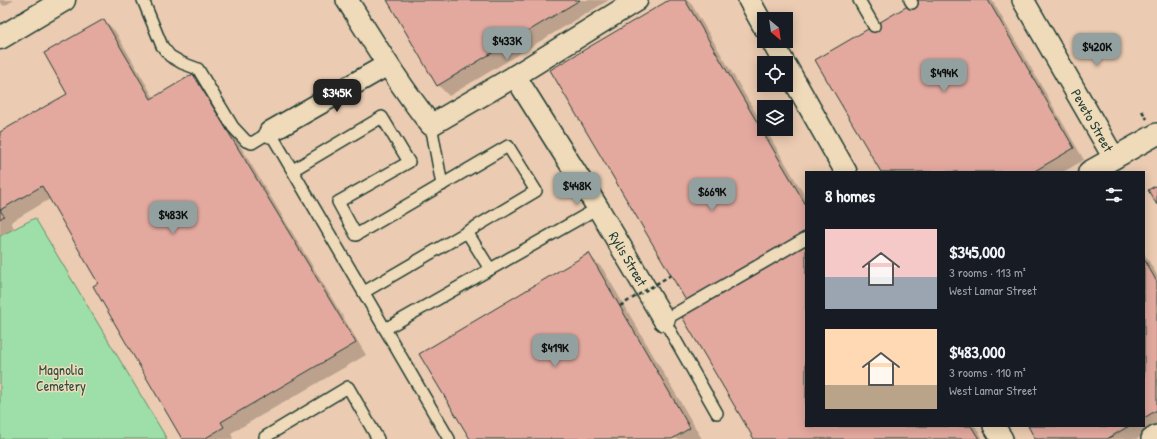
<!DOCTYPE html>
<meta charset="utf-8">
<style>
:root{--surface:#171b24;--page:#242831;--text:#f1f3f6;--muted:#9ea1a6;--accent:#92a19f}
body{margin:0;font-family:"Patrick Hand",sans-serif;background:var(--page);color:var(--text);height:100vh;display:flex;flex-direction:column;font-size:15px;white-space:nowrap}
*{box-sizing:border-box;margin:0}
p{font-size:13px;color:var(--muted)}
.icon{flex:none;width:22px;height:22px;fill:none;stroke:currentColor;stroke-width:2;stroke-linecap:round;stroke-linejoin:round}
.map{position:relative;flex:1;overflow:hidden}
.details{position:absolute;left:805px;top:171px;width:340px;height:256px;display:flex;flex-direction:column;background:var(--surface);border-radius:0px;box-shadow:0 2px 10px #0003}
.details>*{flex:none}
.needle{width:26px;rotate:151deg}
.buttons{position:absolute;left:757px;top:12px;display:grid;gap:8px}
.buttons a{display:grid;place-items:center;width:36px;height:36px;border-radius:0px;background:var(--surface);box-shadow:0 2px 10px #0003;font-size:20px}
.price{position:absolute;translate:-50% -34px;padding:0 9px;border-radius:8px;background:var(--accent);color:#111;font-size:13px;line-height:26px;filter:drop-shadow(0 1px 2px #0008)}
.price::after{content:'';position:absolute;left:50%;top:24px;width:12px;height:9px;margin-left:-6px;background:inherit;clip-path:polygon(0 0,100% 0,50% 100%)}
.price.on{background:#222;color:#fff}
ul{padding:0;list-style:none}
li{display:flex;align-items:center;gap:12px;height:100px;padding:0 20px}
li span{display:grid;place-items:center;flex:none;width:112px;height:80px;border-radius:0px;color:#555}
li>.icon{margin-inline-start:auto}
span .icon{width:48px;height:48px;fill:#fffc;stroke-width:1}
li b{font-size:17px}
h2{display:flex;justify-content:space-between;align-items:center;height:48px;padding:0 20px;font-size:17px}
.map>svg:first-child{display:block}
</style>
<div class="map">
<svg width="1157" height="439" viewBox="0 0 1157 439">
<rect width="100%" height="100%" fill="#ebcbb1"/>
<filter id="ink" filterUnits="userSpaceOnUse"><feTurbulence type="fractalNoise" baseFrequency=".025" numOctaves="2"/><feDisplacementMap in="SourceGraphic" scale="8" xChannelSelector="R" yChannelSelector="G"/><feConvolveMatrix kernelMatrix="1 2 1 2 8 2 1 2 1" color-interpolation-filters="sRGB"/></filter>
<g filter="url(#ink)">
<!-- green -->
<polygon fill="#9edea8" stroke="#5e8e6e" points="35,218 167,439 0,439 0,236"/>
<!-- shadow -->
<g fill="#0003">
<polygon points="0,0 14,0 4,6 0,2"/>
<polygon points="387,0 609,0 449,96 438,85"/>
<polygon points="671,0 687,0 692,5 806,198 806,426 975,426 983,439 755,439 692,309"/>
<polygon points="920,0 992,0 1084,160 1063,172 882,172"/>
<polygon points="104,20 115,31 154,98 193,75 204,86 366,355 231,433 233,439 184,439 100,283 50,199 11,222 14,228 0,236 0,133 69,94"/>
<polygon points="1144,253 1157,275 1157,427 1137,439 1036,439 1029,426 1144,426"/>
<polygon points="589,255 603,269 702,439 471,439"/>
</g>
<!-- building -->
<g fill="#e3a99f" stroke="#1f3d34">
<polygon points="387,0 580,0 437,86"/>
<polygon points="669,0 685,0 806,205 806,426 971,426 979,439 754,439 681,315 691,309 550,70"/>
<polygon points="918,0 988,0 1074,148 1033,172 881,172 815,60"/>
<polygon points="104,19 151,99 193,74 356,343 221,422 224,427 204,439 182,439 93,286 98,283 42,186 0,210 4,216 0,219 0,132 67,94 44,53"/>
<polygon points="1157,185 1157,205 1148,190"/>
<polygon points="589,253 690,428 672,439 470,439 419,354"/>
<polygon points="1144,259 1157,282 1157,410 1144,418"/>
<polygon points="1028,426 1129,426 1107,439 1035,439"/>
</g>
<g fill="none" stroke-linecap="round" stroke-linejoin="round">
<defs>
<g id="service">
<polyline points="143,0 162,46 170,56 182,63 198,69 233,127 246,141 252,143 270,132 385,329"/>
<polyline points="859,0 874,26"/>
<polyline points="910,0 912,3"/>
<polyline points="431,125 442,185"/>
<polyline points="293,170 382,117 409,162 338,202 356,235 508,146 536,191 467,232"/>
<polyline points="364,292 467,232 490,269"/>
<polyline points="717,413 664,320 806,238"/>
<polyline points="266,439 265,437 348,387 378,439"/>
<polyline points="449,439 385,329 598,208"/>
</g>
<g id="minor">
<path d="M347,0c27,43 53,86 84,125l84,-49 122,-76"/>
<polyline points="749,0 764,27"/>
<path id="s1" d="M1023,0l91,158"/>
<polyline points="772,41 784,63"/>
<polyline points="786,66 846,172"/>
<path id="s2" d="M515,76l83,132 66,112"/>
<polyline points="270,132 387,65"/>
<polyline points="1089,172 1157,134"/>
<polyline points="994,426 1002,439"/>
<polyline points="1152,439 1157,436"/>
</g>
<polyline id="secondary" points="0,38 64,0"/>
</defs>
<!-- service casing -->
<use href="#service" stroke="#1f3d34" stroke-width="14"/>
<!-- minor casing -->
<use href="#minor" stroke="#1f3d34" stroke-width="24"/>
<!-- secondary casing -->
<use href="#secondary" stroke="#1f3d34" stroke-width="25"/>
<!-- path -->
<polyline stroke="#1f3d34" stroke-width="2.5" stroke-dasharray="4 3" stroke-linecap="butt" points="1142,111 1147,119"/>
<!-- service -->
<use href="#service" stroke="#efdab9" stroke-width="11"/>
<!-- minor -->
<use href="#minor" stroke="#efdab9" stroke-width="21"/>
<!-- secondary -->
<use href="#secondary" stroke="#efdab9" stroke-width="22"/>
<!-- path-bridge -->
<polyline stroke="#1f3d34" stroke-width="2.5" stroke-dasharray="4 3" stroke-linecap="butt" points="620,306 671,275"/>
</g>
</g>
<g text-anchor="middle" stroke-width="3" stroke-linejoin="round" paint-order="stroke">
<!-- street labels -->
<g font-size="14" fill="#1f3d34" stroke="#efdab9">
<text dy="5" stroke="none"><textPath href="#s1" startOffset="139">Peveto Street</textPath></text>
<text dy="5" stroke="none"><textPath href="#s2" startOffset="215">Rylis Street</textPath></text>
</g>
<!-- park labels -->
<g font-size="14" fill="#2c4d40" stroke="#efdab9">
<text x="61" y="375">Magnolia<tspan x="61" dy="16">Cemetery</tspan></text>
</g>
</g>
</svg>
<div class="buttons">
<a><svg class="needle" viewBox="-14 -14 28 28"><path d="M0-13l5 13h-10z" fill="#e53935"/><path d="M0 13l5-13h-10z" fill="#9ea1a6"/></svg></a>
<a><svg class="icon" aria-label="locate" viewBox="0 0 24 24"><circle cx="12" cy="12" r="6"/><path d="M12 2v4M12 18v4M2 12h4M18 12h4"/></svg></a>
<a><svg class="icon" aria-label="layers" viewBox="0 0 24 24"><path d="M12 4l9 5-9 5-9-5zM3 14l9 5 9-5"/></svg></a>
</div>
<b class="price" style="left:507px;top:61px">$433K</b>
<b class="price" style="left:1097px;top:67px">$420K</b>
<b class="price" style="left:944px;top:93px">$494K</b>
<b class="price on" style="left:337px;top:113px">$345K</b>
<b class="price" style="left:577px;top:206px">$448K</b>
<b class="price" style="left:712px;top:212px">$669K</b>
<b class="price" style="left:173px;top:235px">$483K</b>
<b class="price" style="left:555px;top:368px">$419K</b>
<section class="details">
<h2>8 homes<svg class="icon" aria-label="filters" viewBox="0 0 24 24"><path d="M4 7h16M4 17h16"/><circle cx="9" cy="7" r="2"/><circle cx="15" cy="17" r="2"/></svg></h2>
<ul>
<li><span style="background:linear-gradient(#f6c9c9 60%,#9aa5b1 0)"><svg class="icon" aria-label="home" viewBox="0 0 24 24"><path d="M3 11l9-7 9 7M6 9v11h12V9"/></svg></span><div><b>$345,000</b><p>3 rooms · 113 m²</p><p>West Lamar Street</p></div></li>
<li><span style="background:linear-gradient(#ffd9b3 70%,#b9a48a 0)"><svg class="icon" aria-label="home" viewBox="0 0 24 24"><path d="M3 11l9-7 9 7M6 9v11h12V9"/></svg></span><div><b>$483,000</b><p>3 rooms · 110 m²</p><p>West Lamar Street</p></div></li>
</ul>
</section>
</div>
